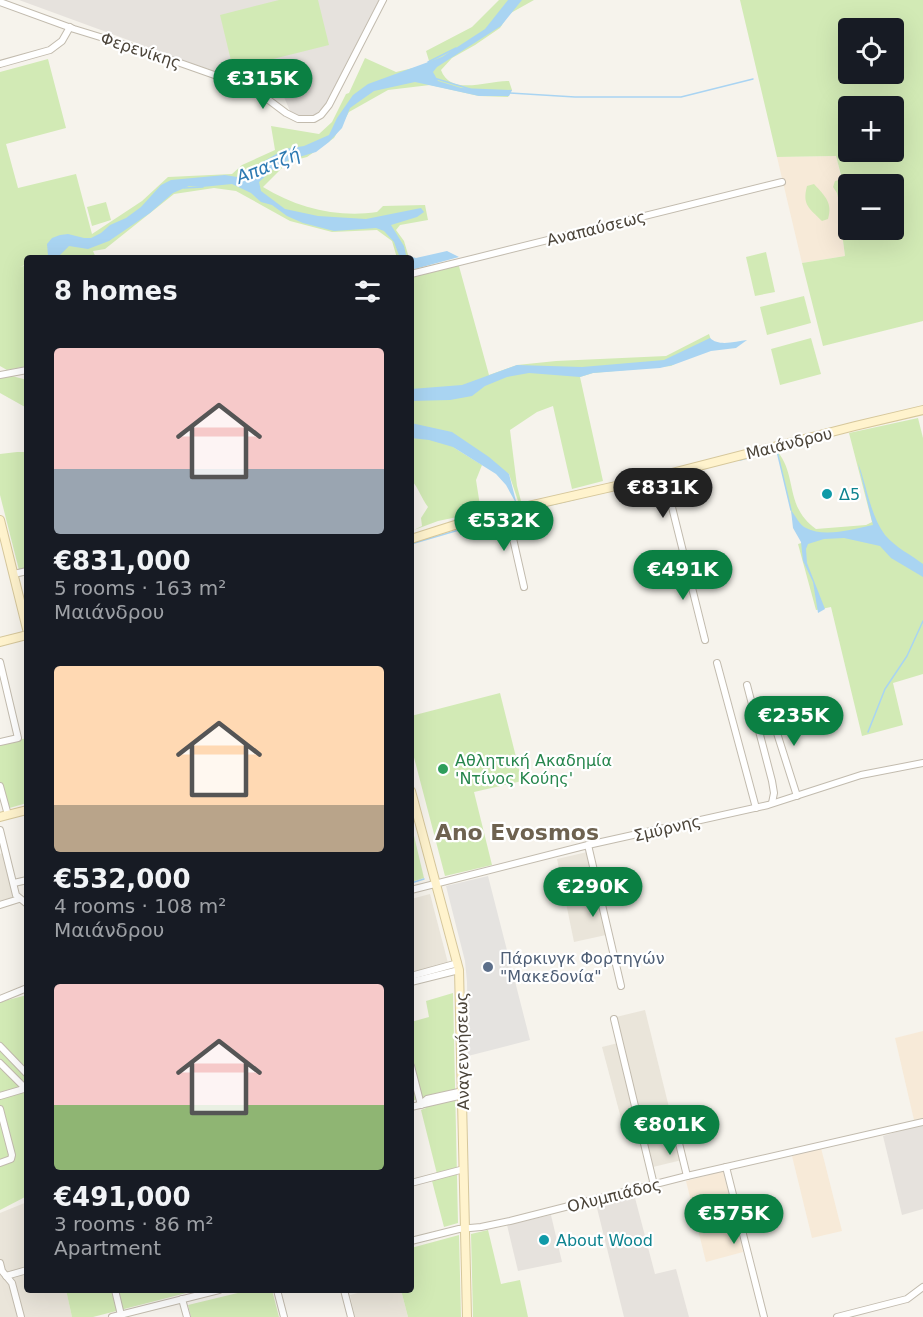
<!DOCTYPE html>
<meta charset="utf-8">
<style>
:root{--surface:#171b24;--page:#242831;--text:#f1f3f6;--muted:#9ea1a6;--accent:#0b8043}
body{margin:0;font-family:"DejaVu Sans",sans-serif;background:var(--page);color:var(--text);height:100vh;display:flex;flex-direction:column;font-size:22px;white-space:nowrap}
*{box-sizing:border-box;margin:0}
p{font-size:20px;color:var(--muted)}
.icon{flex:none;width:33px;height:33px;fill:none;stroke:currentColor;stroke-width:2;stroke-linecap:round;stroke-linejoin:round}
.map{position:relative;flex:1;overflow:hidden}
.sheet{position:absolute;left:24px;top:255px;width:390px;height:1038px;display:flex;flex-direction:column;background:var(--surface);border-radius:6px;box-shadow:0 6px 24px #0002}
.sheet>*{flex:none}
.fabs{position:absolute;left:838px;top:18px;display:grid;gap:12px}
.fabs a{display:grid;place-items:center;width:66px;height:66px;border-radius:6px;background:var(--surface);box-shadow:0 6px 24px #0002;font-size:30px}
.price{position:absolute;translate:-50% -51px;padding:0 14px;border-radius:21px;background:var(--accent);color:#fff;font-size:20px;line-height:39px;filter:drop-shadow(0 2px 3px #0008)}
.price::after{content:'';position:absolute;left:50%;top:36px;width:18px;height:14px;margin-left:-9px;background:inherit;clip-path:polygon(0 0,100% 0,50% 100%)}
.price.selected{background:#222;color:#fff}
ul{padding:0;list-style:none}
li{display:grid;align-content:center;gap:12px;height:318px;padding:0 30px}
li span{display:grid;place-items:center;height:186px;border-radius:6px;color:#555}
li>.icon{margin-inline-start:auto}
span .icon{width:108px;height:108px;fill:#fffc;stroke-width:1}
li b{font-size:26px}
h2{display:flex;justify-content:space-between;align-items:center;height:72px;padding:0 30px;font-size:26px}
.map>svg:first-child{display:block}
</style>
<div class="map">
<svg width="923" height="1317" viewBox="0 0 923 1317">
<rect width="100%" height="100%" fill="#f6f3ec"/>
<!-- residential -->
<g fill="#eae5da">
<polygon points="587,852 606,935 574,942 557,859"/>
<polygon points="2,853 14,898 0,902 0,854"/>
<polygon points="430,894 448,963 411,973 411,899"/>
<polygon points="645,1010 682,1160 653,1167 616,1017"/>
<polygon points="618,1043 640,1133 626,1137 602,1047"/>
<polygon points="27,1202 27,1290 66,1290 72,1317 0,1317 0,1213"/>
<polygon points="369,1290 401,1290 408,1317 355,1317 350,1295"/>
</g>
<!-- commercial -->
<g fill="#f7ead8">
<polygon points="836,156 849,209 849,222 842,233 845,256 802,263 777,157"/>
<polygon points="923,1031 923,1118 914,1120 895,1038"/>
<polygon points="821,1148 842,1231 812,1238 792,1156"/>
<polygon points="723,1171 743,1252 706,1262 686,1181"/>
</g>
<!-- industrial -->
<g fill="#e6e2dd">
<polygon points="19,0 379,0 325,105 314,116 298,116 290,111 284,97"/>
<polygon points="923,1124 923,1209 902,1215 883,1136"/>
<polygon points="634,1194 655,1274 676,1269 689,1317 624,1317 596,1204"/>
<polygon points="551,1215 562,1262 518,1271 507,1225"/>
</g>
<!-- green -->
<g fill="#d2eab5" fill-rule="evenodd">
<polygon points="279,0 318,0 329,45 233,69 220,15"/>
<path d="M499,0h35l-25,14 -9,14 -25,17 -23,13 -11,12c10,27 47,10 68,11l3,9 -4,7 -29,-1 -49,-11 -42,5 -39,22 -15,26 -27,19 -19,5 -25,25c34,21 75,31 114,25l6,-6 42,-1 3,15 -28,5 -4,5 8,11 5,17h-12l-5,-17 -15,-11 -45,2 -42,-11 -54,-30 -22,-3 -40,6 -69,55 -12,2 3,7h-69v6l-7,3 7,-2v101l-20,4 -7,-4v-294l48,-13 18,69 -60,16 12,44 58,-14 16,60 50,-33 26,-24 64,-3 10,-9 33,-15 -4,-24 48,8 13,-12 14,-28 3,-1 16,-35 31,14 34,-8 -4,-13 46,-24z"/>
<path d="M740,0h183v321l-100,25 -21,-83 43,-7 -3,-23 5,-8 -3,-2 -7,-30 -4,-6 2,-6 7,-2 -6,-23 -59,1zM894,28v46h-45v-46zM849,106h45v46h-45zM849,184h45v46h-45z"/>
<path d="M814,184c11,12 19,19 14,35l-6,2c-13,-13 -20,-16 -15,-35z"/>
<polygon points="106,202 111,220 92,226 87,207"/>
<polygon points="766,252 775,292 755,296 746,257"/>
<path d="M457,259l32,116 28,-10 39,-4 110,-5 43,-22 3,9 -41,23 -78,7 -13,4 23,104 -31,8 -19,-83 -16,6 -27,18 7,56 4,15 -2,3 -10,-30 -56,-27 29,18 -6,15 5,32 -43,9 -24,9 8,-4 -1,-8 7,-11c-7,-9 -9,-19 -17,-27v-210z"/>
<polygon points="804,296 811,323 767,335 760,307"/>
<polygon points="811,338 821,374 780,385 771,349"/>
<polygon points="12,376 27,380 27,410 25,407 0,393 0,378"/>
<path d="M918,418l5,20v236l-30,9 10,42 -41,11 -31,-129 -15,3 -18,-66 10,-3 -12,-9 -19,-81c21,25 7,55 39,78l50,-4 6,-3 -23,-89z"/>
<polygon points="17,452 27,452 27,568 19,570 0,495 0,454"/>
<polygon points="500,693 522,781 474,792 492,865 445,876 411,746 411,716"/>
<polygon points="27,738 27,803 6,809 0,783 0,744"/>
<polygon points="411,823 424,878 411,882"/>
<polygon points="453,993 458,1223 444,1227 432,1181 438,1178 421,1110 426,1108 423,1098 411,1101 411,1022 429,1017 426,1001"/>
<polygon points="27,995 27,1196 0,1210 0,1002"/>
<polygon points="488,1230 501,1284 520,1280 528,1317 473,1317 471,1234"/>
<polygon points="459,1235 461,1317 408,1317 401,1290 411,1290 411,1248"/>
<polygon points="66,1290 198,1290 93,1317 72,1317"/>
<polygon points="250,1290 272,1290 279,1317 191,1317 188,1305"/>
</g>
<!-- parking -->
<polygon fill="#e5e3e0" points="488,876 530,1040 468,1056 467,982 465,961 446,886"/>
<!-- water -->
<g fill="#a9d4f2">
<polygon points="508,0 522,0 501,26 437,67 433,72 438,81 461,88 512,90 509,96 479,96 415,82 374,91 350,108 342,128 329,142 316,152 289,160 272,170 259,182 261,191 285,209 318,216 366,219 421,208 424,212 417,217 391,225 404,246 406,255 416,258 447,251 459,257 411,270 411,258 400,258 394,242 384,231 376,228 334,231 303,223 287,216 272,205 261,202 251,193 232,184 202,187 189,186 173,193 150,213 109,241 88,249 69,246 57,258 42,258 48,255 47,244 52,238 60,235 68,234 84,238 91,238 101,233 110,225 126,218 141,207 161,185 171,180 225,175 237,177 285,149 304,146 329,135 337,118 353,95 368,84 442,57 485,29"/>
<path d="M710,338c9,9 26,3 37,2l-11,8 -25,3 -38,14 -13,3 -67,5 -13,4 -51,-4 -22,4 -22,9 -13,10 -22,4 -39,1v-12l51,-4 55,-20 65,2 82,-7z"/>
<polygon points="411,423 452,432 489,457 509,474 517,505 506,485 496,474 453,447 429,440 411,438"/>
<path d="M858,463c9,23 12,52 27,72 11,13 25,19 38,29v13l-32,-19 -11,-12 -36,-8 -20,1 -16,5 -2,5 1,14 18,46 -7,4 -5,-31 -10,-21 -2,-19 -8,-14 -2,-18c4,5 9,16 15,18 18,10 48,1 67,-3z"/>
</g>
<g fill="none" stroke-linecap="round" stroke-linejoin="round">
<!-- stream -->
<g stroke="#a9d4f2" stroke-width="1.5">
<polyline points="428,62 456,48"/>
<polyline points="434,78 470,89"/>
<polyline points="510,93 575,97 681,97 753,79"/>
<polyline points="184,188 203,187"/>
<polyline points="740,460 777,451 791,510"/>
<polyline points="513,514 576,499"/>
<polyline points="411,544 503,517"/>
<polyline points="868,732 885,689 907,656 923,621"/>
<polyline points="411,883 424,879"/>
</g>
<defs>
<g id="street">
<polyline points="0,2 74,29 149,52 254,89 286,113 298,119 314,119 321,115 329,105 383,0"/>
<polyline points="0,64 50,50 62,41 70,27"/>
<polyline points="411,274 782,182"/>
<polyline points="0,375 27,370"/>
<polyline points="664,475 705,640"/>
<polyline points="507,512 524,587"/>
<polyline points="14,574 27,571"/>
<polyline points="0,662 18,738 0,742"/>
<polyline points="717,663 756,808"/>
<polyline points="747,685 772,781 774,793 772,803"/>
<polyline points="758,726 764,721 776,730 797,796"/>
<polyline points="0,786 8,815"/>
<polyline points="0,830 16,895 27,904"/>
<polyline points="588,845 621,986"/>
<polyline points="14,883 27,880"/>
<polyline points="411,890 588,845 768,805 861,775 923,763"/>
<polyline points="0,905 19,899"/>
<polyline points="411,976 458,963"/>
<polyline points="411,982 459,970"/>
<polyline points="0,999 27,988"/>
<polyline points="614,1019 654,1185"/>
<polyline points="0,1046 27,1074"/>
<polyline points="0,1063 25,1088"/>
<polyline points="411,1066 421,1105"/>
<polyline points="0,1096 27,1088"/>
<polyline points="421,1104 427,1099 463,1091"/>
<polyline points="411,1107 463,1095"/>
<polyline points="0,1109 12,1155 11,1159 0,1163"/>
<polyline points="676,1131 687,1176"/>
<polyline points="726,1167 764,1317"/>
<polyline points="411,1183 464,1169"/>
<polyline points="411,1241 459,1229 481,1227 510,1221 687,1176 923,1122"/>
<polyline points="0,1263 2,1271 12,1283 21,1317"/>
<polyline points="6,1276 27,1270"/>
<polyline points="115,1290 121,1315"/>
<polyline points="277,1290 284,1317"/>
<polyline points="344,1290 351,1317"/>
<polyline points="182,1299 187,1317"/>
<polyline points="112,1317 219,1290"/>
<polyline points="837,1317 907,1299 923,1287"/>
</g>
<g id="secondary">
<polyline points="0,520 27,629"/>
<polyline points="411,539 480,517 664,475 855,426 923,410"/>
<polyline points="0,642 27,635"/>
<polyline points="411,791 459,970 467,1317"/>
<polyline points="0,817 27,810"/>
</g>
</defs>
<!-- street casing -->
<use href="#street" stroke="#c2bbae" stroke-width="8"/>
<!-- secondary casing -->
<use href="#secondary" stroke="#d6c79b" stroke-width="10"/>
<!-- street -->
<use href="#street" stroke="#fff" stroke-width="6"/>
<!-- secondary -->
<use href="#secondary" stroke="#fff3cd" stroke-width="8"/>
</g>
<!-- markers -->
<g fill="#0f9aa8" stroke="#fff" stroke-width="2">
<circle cx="827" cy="494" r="6"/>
<circle cx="544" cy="1240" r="6"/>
</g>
<circle fill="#2e9e5b" stroke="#fff" stroke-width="2" cx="443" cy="769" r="6"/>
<circle fill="#5c6f8a" stroke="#fff" stroke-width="2" cx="488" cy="967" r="6"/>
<g text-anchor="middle" stroke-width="4.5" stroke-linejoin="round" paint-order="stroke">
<!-- street labels -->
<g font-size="16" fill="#4b4439" stroke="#fff">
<text transform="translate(141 50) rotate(18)" y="6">Φερενίκης</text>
<text transform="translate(596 228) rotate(-14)" y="6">Αναπαύσεως</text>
<text transform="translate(789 443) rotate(-14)" y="6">Μαιάνδρου</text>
<text transform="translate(667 828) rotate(-13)" y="6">Σμύρνης</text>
<text transform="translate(462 1051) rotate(-91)" y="6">Αναγεννήσεως</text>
<text transform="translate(614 1195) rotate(-14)" y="6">Ολυμπιάδος</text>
</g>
<!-- culture labels -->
<g font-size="16" fill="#0d838f" stroke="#fff" text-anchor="start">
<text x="839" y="500">Δ5</text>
<text x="556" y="1246">About Wood</text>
</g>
<!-- leisure labels -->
<g font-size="16" fill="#27864d" stroke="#fff" text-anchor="start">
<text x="455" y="766">Αθλητική Ακαδημία<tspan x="455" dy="18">'Ντίνος Κούης'</tspan></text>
</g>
<!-- service labels -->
<g font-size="16" fill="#4e5e75" stroke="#fff" text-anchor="start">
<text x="500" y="964">Πάρκινγκ Φορτηγών<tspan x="500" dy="18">"Μακεδονία"</tspan></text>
</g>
<!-- water labels -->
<g font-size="18" font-style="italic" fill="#2e7ab2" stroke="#fff">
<text transform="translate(268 166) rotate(-22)" y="6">Απατζή</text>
</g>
<!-- district labels -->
<g font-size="22" font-weight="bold" fill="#6e6250" stroke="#fff">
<text x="517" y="840">Ano Evosmos</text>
</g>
</g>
</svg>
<div class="fabs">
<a><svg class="icon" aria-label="locate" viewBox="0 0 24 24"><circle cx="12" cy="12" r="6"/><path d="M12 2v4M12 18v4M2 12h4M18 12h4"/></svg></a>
<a>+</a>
<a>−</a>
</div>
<b class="price" style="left:263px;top:110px">€315K</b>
<b class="price selected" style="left:663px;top:519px">€831K</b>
<b class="price" style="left:504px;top:552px">€532K</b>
<b class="price" style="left:683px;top:601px">€491K</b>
<b class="price" style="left:794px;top:747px">€235K</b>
<b class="price" style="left:593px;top:918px">€290K</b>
<b class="price" style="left:670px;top:1156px">€801K</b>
<b class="price" style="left:734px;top:1245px">€575K</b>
<section class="sheet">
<h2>8 homes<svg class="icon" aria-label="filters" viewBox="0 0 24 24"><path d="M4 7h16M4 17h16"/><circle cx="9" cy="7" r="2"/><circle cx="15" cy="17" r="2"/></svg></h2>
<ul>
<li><span style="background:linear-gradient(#f6c9c9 65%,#9aa5b1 0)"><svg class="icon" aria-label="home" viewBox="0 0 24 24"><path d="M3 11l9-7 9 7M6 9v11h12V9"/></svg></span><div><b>€831,000</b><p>5 rooms · 163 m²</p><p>Μαιάνδρου</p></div></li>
<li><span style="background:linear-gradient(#ffd9b3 75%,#b9a48a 0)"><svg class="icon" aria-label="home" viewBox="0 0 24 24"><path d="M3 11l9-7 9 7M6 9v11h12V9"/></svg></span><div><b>€532,000</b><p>4 rooms · 108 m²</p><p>Μαιάνδρου</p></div></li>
<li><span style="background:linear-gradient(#f6c9c9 65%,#8fb573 0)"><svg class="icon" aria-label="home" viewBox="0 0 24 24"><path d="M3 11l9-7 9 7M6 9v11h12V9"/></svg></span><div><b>€491,000</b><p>3 rooms · 86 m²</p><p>Apartment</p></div></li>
</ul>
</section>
</div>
